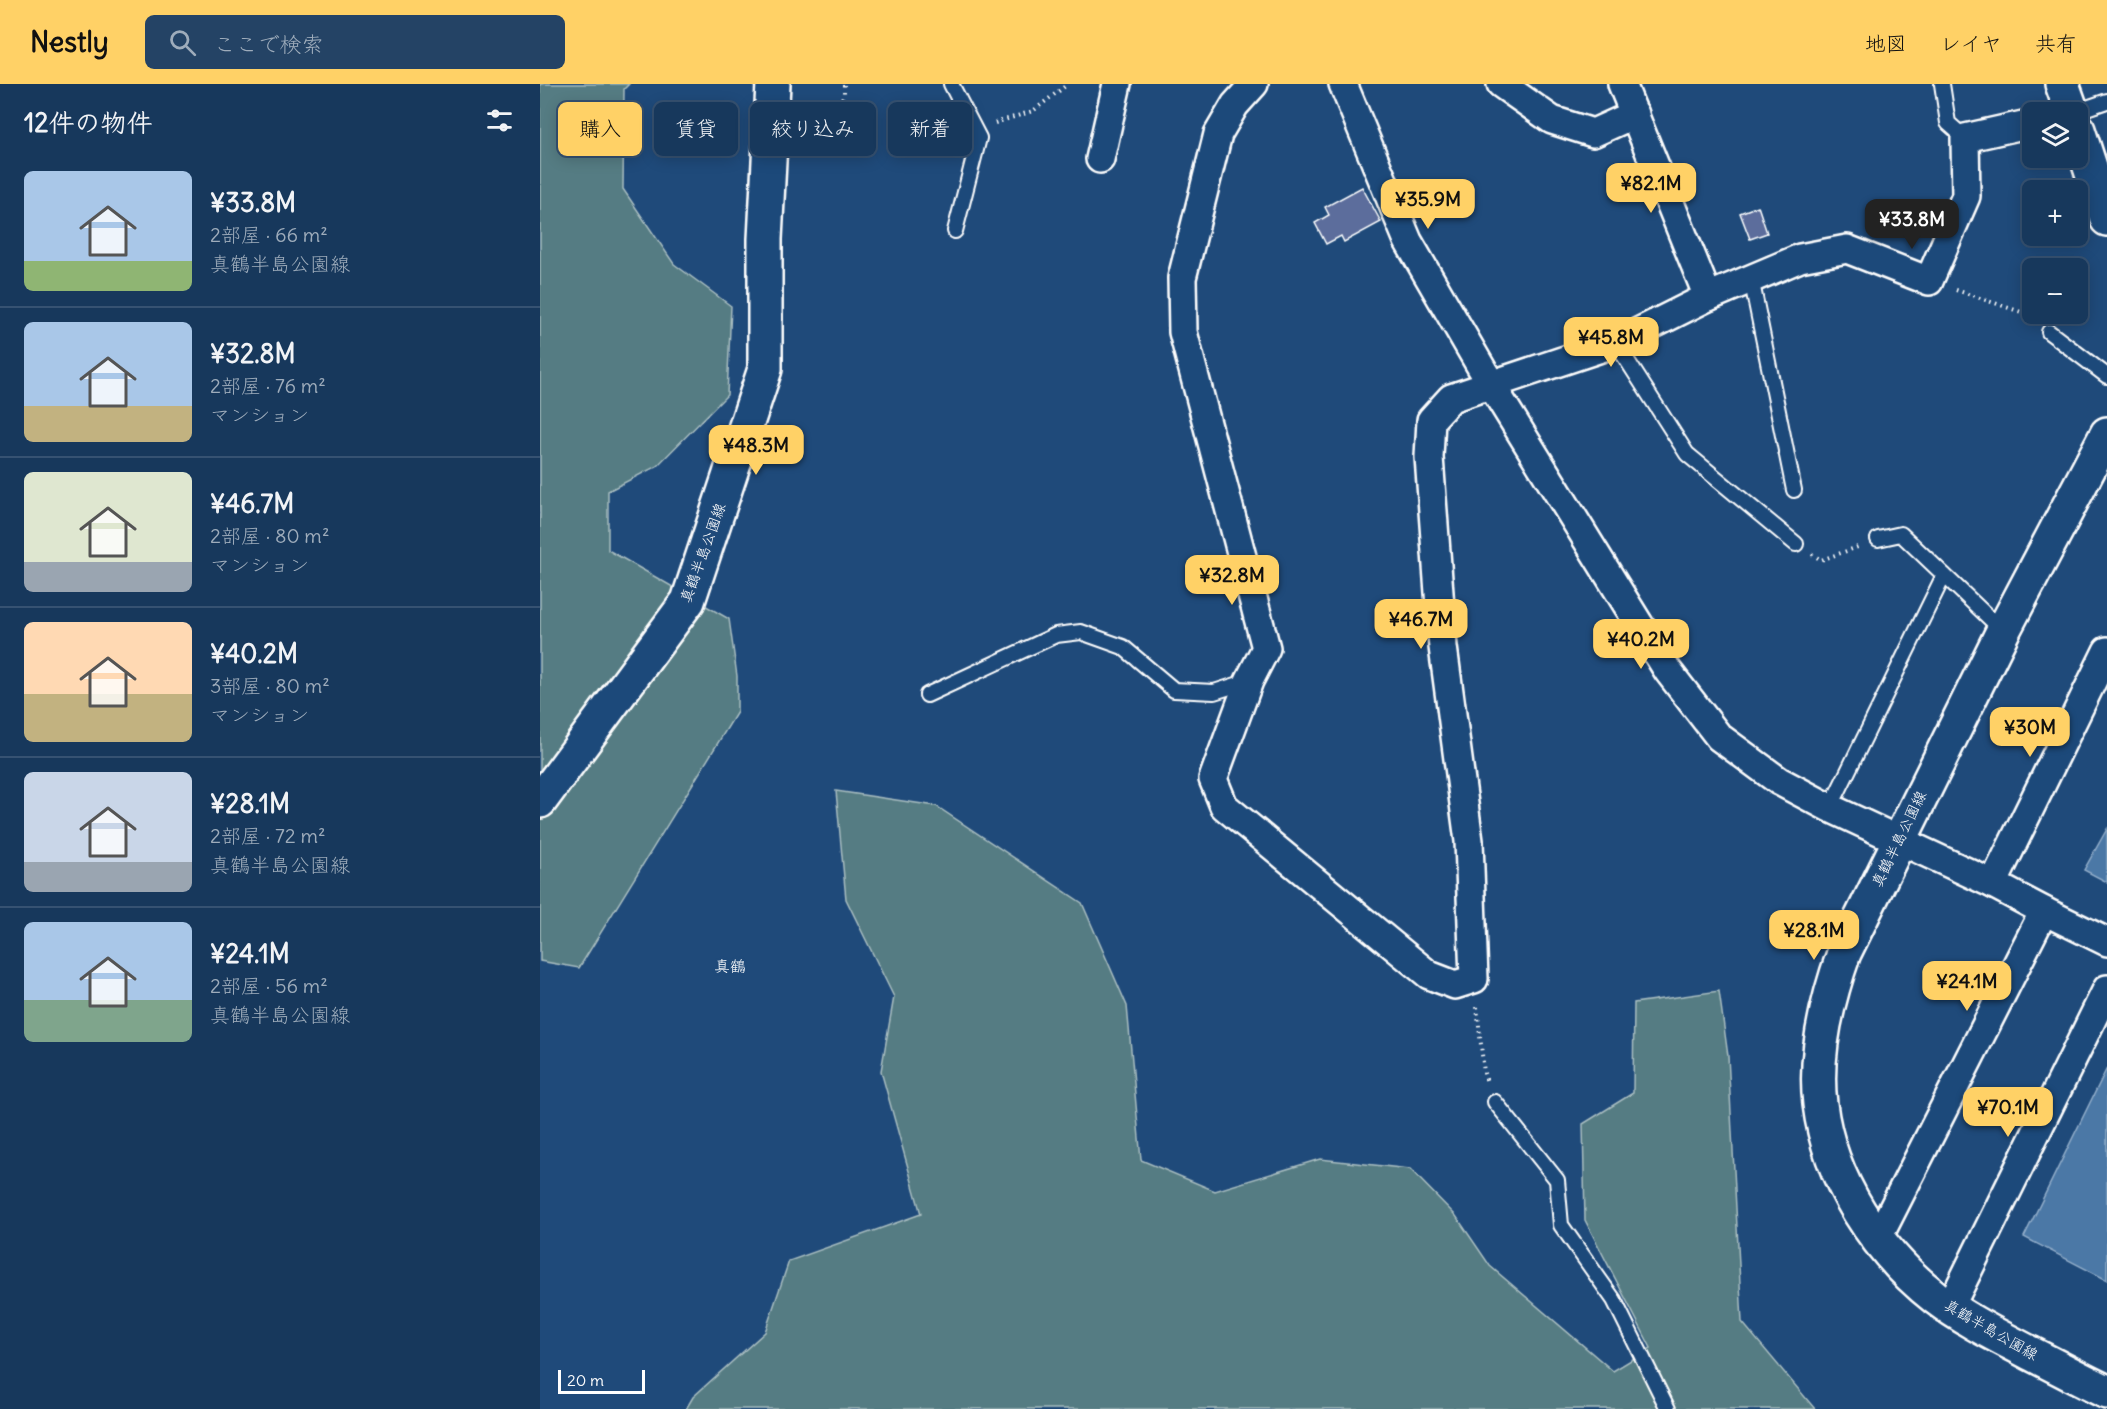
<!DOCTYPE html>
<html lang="ja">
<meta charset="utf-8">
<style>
:root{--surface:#17385c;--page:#244365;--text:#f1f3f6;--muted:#9eacbb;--line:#365272;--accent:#ffd166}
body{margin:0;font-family:Delius,"Klee One",sans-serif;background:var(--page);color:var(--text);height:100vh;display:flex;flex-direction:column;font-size:22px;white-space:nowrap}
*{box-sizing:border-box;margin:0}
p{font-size:20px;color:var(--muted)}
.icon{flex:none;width:33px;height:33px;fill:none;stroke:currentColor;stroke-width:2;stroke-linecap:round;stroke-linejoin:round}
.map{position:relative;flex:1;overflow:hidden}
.panel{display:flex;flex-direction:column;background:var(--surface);width:540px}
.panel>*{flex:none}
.guide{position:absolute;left:18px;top:18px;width:570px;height:54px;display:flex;gap:12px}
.tools{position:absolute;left:1482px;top:18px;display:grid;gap:12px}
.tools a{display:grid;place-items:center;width:66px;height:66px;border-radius:9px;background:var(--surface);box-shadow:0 3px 15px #0003,0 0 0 2px var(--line);font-size:30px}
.scale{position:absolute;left:18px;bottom:15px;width:87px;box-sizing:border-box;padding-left:6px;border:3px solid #fff;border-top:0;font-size:16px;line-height:21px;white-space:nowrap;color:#fff;-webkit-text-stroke:4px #1f4a7a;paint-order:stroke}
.price{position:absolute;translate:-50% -51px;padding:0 14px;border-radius:12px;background:var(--accent);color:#111;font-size:20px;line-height:39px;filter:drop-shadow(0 2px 3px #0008)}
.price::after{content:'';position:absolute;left:50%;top:36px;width:18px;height:14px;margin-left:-9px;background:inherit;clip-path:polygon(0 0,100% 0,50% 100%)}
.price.selected{background:#222;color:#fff}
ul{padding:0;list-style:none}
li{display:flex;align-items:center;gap:18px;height:150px;padding:0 24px}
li+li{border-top:2px solid var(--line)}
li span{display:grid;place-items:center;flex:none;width:168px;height:120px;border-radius:9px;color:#555}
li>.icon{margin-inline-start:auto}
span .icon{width:72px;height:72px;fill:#fffc;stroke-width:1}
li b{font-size:26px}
h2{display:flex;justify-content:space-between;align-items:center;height:72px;padding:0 24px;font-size:26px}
.chip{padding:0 21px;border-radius:9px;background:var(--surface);box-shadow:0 3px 15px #0003,0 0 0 2px var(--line);font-size:21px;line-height:54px}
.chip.selected{background:var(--accent);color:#111}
header{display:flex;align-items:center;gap:36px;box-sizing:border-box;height:84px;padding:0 30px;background:var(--accent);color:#111}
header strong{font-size:28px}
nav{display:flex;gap:33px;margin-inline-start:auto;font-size:21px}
.search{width:420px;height:54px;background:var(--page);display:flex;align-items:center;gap:15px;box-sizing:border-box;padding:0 21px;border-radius:9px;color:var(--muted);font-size:22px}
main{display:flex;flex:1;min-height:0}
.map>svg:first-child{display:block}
</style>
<header>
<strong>Nestly</strong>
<div class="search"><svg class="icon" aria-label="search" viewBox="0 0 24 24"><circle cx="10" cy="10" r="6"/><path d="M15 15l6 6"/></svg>ここで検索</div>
<nav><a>地図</a><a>レイヤ</a><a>共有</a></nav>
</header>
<main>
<section class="panel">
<h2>12件の物件<svg class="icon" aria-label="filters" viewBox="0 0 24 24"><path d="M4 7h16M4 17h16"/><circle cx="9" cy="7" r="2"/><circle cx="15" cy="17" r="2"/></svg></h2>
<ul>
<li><span style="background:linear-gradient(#a9c7e8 75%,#8fb573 0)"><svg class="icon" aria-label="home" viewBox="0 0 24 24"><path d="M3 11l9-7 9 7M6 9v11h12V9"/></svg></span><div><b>¥33.8M</b><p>2部屋 · 66 m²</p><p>真鶴半島公園線</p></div></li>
<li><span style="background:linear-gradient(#a9c7e8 70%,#c2b280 0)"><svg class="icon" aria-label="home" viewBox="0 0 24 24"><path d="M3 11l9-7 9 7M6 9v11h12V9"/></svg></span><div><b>¥32.8M</b><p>2部屋 · 76 m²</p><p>マンション</p></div></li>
<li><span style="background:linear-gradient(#dfe7d0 75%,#9aa5b1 0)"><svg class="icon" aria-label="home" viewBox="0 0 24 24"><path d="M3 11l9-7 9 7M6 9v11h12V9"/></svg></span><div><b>¥46.7M</b><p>2部屋 · 80 m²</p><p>マンション</p></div></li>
<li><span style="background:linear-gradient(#ffd9b3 60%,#c2b280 0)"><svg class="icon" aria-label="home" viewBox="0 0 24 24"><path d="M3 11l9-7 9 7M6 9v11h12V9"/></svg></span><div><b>¥40.2M</b><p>3部屋 · 80 m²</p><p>マンション</p></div></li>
<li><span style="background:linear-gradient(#c9d6e8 75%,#9aa5b1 0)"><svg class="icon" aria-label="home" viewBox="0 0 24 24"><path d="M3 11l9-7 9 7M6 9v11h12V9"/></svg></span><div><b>¥28.1M</b><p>2部屋 · 72 m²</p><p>真鶴半島公園線</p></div></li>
<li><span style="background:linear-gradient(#a9c7e8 65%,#7fa58c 0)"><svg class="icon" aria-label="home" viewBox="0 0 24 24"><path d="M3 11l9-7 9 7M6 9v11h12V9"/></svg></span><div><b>¥24.1M</b><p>2部屋 · 56 m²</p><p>真鶴半島公園線</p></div></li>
</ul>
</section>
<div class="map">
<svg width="1567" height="1325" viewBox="0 0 1567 1325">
<rect width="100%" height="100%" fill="#1f4a7a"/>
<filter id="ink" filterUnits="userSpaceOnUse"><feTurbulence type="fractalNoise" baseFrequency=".0167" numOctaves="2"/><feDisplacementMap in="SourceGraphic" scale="12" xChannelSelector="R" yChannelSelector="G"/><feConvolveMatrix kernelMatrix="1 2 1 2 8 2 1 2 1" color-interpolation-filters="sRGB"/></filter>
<g filter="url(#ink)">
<!-- green -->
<g fill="#557c83" stroke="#aabec1" stroke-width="1.5">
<polygon points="0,0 89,0 84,5 83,105 134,180 191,222 187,311 117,382 68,407 68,466 189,535 197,592 197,628 39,884 0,877"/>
<polygon points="296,707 396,722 542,819 587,922 601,1076 675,1107 780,1075 870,1085 916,1132 950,1182 1073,1287 1111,1264 1045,1136 1043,1040 1093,1009 1094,919 1179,907 1188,972 1202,1238 1275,1325 146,1325 153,1313 225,1248 249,1177 381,1130 341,987 354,913 306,815"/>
</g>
<!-- water -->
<g fill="#4b78a6" stroke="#93aeca" stroke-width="1.5">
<polygon points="1567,745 1567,798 1544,786"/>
<polygon points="1567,984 1567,1196 1484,1153"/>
</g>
<!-- building -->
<g fill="#5b6d9c" stroke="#fff" stroke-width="1.5">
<polygon points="822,103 841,138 804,158 801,152 786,160 775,139 789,131 785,123"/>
<polygon points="1218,122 1227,149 1210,155 1200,129"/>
</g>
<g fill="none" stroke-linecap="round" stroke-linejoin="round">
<defs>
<g id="lane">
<polyline points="411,0 439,54 415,147"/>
<polyline points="1402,0 1408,39 1425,54"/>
<polyline points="1535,28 1567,17"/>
<polyline points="1211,194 1254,406"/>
<polyline points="1509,248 1567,292"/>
<polyline points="1076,259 1147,370 1256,460"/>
<polyline points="1338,455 1361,450 1463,547"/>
<polyline points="387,611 516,551 541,548 583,563 634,606 674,608 709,597"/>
<polyline points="1290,724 1404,491"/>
<polyline points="955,1018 1017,1096 1021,1141 1074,1216 1128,1325"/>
</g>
<g id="street">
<polyline points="714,0 695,21 678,50 642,194 643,248 726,564 709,597 673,695 684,722 889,891 915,901 934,895 929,757 903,563 889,373 891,336 911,314 1076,259 1168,213 1260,174 1307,165 1389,197 1426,112 1425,54 1492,39"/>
<polyline points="803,0 868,157 952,302 1128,587 1179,653 1239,697 1290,724 1453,800 1504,827 1338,1154"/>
<polyline points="961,0 1012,36 1053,49 1095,30"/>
<polyline points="1082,0 1168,213"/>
<polyline points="560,75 577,0"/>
<polyline points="1453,800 1567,567"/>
<polyline points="1504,827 1567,858"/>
<polyline points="1410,1223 1567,905"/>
</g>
<g id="secondary">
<polyline points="1522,0 1532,28"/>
<polyline points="1538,46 1567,135"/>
<path d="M1567,350l-104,197 -159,322c-16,45 -30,102 -24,151 9,75 57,148 116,194 29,22 62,38 94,55 26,13 51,27 77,39"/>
<polyline points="0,717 148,517 225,285 225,155 233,0"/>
</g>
</defs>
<!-- lane casing -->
<use href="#lane" stroke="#fff" stroke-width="18"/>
<!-- street casing -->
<use href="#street" stroke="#fff" stroke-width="32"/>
<!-- secondary casing -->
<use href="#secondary" stroke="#fff" stroke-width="38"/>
<!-- path -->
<g stroke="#fff" stroke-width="4" stroke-dasharray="1.5 4.5" stroke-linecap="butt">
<polyline points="455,39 493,27 528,0"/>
<polyline points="262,43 288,45 304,10 304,0"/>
<polyline points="1416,206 1481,228 1492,236"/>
<polyline points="1272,470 1281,476 1321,462"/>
<polyline points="937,923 944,989 947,998"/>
</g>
<!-- lane -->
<use href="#lane" stroke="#1f4a7a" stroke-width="14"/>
<!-- street -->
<use href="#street" stroke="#1f4a7a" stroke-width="27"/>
<!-- secondary -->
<use href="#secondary" stroke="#1f4a7a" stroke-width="33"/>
</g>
</g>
<g text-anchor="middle" stroke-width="5" stroke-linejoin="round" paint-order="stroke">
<!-- street labels -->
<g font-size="15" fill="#fff" stroke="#1f4a7a">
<text transform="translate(163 469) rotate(-70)" y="5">真鶴半島公園線</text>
<text transform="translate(1359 755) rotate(-64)" y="5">真鶴半島公園線</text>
<text transform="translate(1451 1246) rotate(30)" y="5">真鶴半島公園線</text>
</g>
<!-- neighbourhood labels -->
<g font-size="16" fill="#fff" stroke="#1f4a7a">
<text x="190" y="888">真鶴</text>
</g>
</g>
</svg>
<div class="tools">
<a><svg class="icon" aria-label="layers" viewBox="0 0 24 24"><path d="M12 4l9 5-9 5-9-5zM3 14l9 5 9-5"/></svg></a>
<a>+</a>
<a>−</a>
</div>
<div class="scale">20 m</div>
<b class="price" style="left:1111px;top:130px">¥82.1M</b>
<b class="price" style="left:888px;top:146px">¥35.9M</b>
<b class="price selected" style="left:1372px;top:166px">¥33.8M</b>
<b class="price" style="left:1071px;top:284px">¥45.8M</b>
<b class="price" style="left:216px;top:392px">¥48.3M</b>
<b class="price" style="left:692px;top:522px">¥32.8M</b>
<b class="price" style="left:881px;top:566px">¥46.7M</b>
<b class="price" style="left:1101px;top:586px">¥40.2M</b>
<b class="price" style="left:1490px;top:674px">¥30M</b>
<b class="price" style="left:1274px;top:877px">¥28.1M</b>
<b class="price" style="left:1427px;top:928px">¥24.1M</b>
<b class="price" style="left:1468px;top:1054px">¥70.1M</b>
<div class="guide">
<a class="chip selected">購入</a>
<a class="chip">賃貸</a>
<a class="chip">絞り込み</a>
<a class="chip">新着</a>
</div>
</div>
</main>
